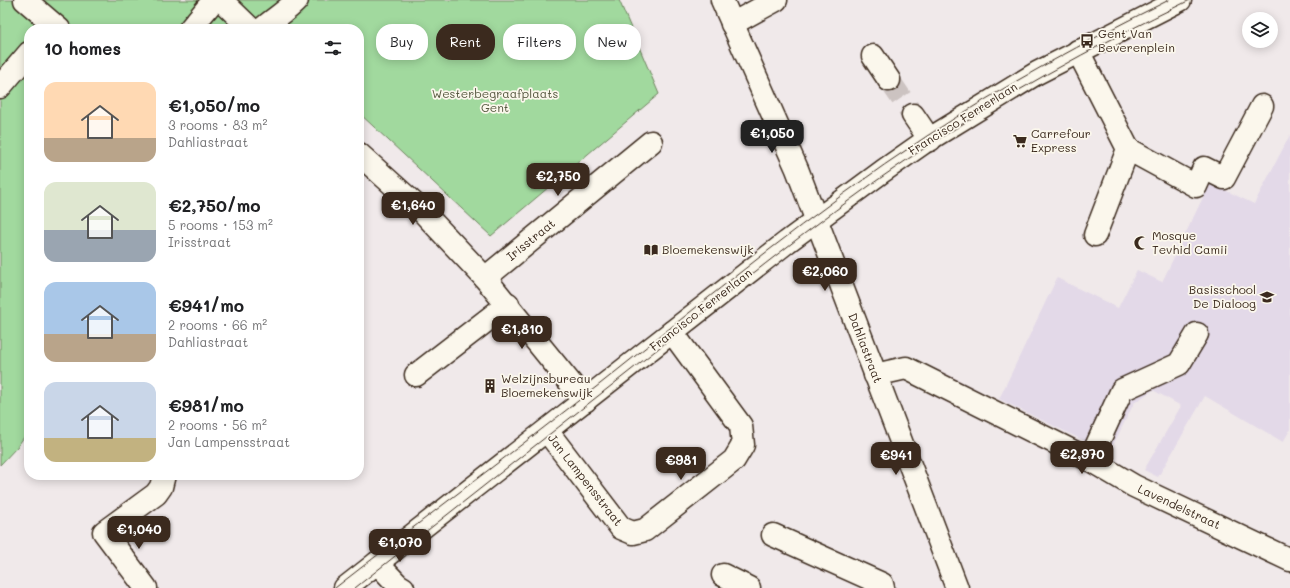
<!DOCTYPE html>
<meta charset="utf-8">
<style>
:root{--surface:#fff;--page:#f2f2f2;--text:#202124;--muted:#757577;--accent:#3b2a1e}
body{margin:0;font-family:Mali,sans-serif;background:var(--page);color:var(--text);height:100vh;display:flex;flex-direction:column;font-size:15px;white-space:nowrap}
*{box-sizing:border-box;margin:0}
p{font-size:13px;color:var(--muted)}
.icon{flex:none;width:22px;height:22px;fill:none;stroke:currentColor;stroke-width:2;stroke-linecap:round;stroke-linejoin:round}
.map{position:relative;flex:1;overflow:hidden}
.sheet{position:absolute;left:24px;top:24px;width:340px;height:456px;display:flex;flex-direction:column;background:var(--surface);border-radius:16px;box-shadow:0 2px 10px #0003}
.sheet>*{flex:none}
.guide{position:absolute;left:376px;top:24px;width:380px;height:36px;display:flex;gap:8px}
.buttons{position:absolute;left:1242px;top:12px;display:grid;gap:8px}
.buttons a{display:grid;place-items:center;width:36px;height:36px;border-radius:50%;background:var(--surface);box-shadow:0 2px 10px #0003;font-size:20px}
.price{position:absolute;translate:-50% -34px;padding:0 9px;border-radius:8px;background:var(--accent);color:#fff;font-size:13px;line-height:26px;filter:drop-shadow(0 1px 2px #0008)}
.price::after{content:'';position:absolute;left:50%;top:24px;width:12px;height:9px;margin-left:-6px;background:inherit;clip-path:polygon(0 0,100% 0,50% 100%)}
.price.on{background:#222;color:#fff}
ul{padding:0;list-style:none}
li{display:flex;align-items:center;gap:12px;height:100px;padding:0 20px}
li span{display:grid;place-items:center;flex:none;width:112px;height:80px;border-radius:12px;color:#555}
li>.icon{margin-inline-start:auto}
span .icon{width:48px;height:48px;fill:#fffc;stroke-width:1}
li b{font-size:17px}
h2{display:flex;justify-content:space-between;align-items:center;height:48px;padding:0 20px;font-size:17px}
.chip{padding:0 14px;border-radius:16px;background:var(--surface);box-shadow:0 2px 10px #0003;font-size:14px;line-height:36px}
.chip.on{background:var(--accent);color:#fff}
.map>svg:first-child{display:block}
</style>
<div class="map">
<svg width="1290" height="588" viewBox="0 0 1290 588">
<rect width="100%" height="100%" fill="#f0e9ea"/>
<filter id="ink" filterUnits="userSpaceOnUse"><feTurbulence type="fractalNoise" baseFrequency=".025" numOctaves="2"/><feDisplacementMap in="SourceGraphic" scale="8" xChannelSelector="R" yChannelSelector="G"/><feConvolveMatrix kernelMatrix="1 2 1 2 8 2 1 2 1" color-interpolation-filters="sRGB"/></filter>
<g filter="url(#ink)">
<!-- built -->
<polygon fill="#e3d9e8" points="1290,135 1290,430 1283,442 1205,396 1158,477 1144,470 1181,406 1153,390 1134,403 1109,453 999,399 1057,278 1118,308 1137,270 1162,282 1210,183 1254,204"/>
<!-- green -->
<polygon fill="#a1d99e" stroke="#6e825e" points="0,0 619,0 659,94 491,236 359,113 359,29 29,29 29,430 17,447 0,465"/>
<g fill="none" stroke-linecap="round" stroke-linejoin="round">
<!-- minor-tunnel -->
<polyline stroke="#ccc3c1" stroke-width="22" stroke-dasharray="22 11" stroke-linecap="butt" points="889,80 913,115"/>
<defs>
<g id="minor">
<polyline points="25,0 59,29"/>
<polyline points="221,0 251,29"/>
<polyline points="722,0 797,169 957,588"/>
<polyline points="732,24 776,0"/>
<polyline points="190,29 214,0"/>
<path d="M262,29c11,-10 25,-18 35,-29"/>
<polyline points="1078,51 1128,149 1095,235"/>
<polyline points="873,56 889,80"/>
<polyline points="0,87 29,53"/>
<polyline points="913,115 930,140"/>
<polyline points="1128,149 1196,186 1204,168 1224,178 1262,106"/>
<polyline points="359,154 420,209 485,278 585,401"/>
<polyline points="485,278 651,142"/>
<polyline points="416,375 508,304"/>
<polyline points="875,375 906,368 1090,460 1134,486 1290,560"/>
<polyline points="547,431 621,528 633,533 645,530 734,460 743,445 741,426 672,332"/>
<polyline points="1090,460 1122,390 1179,364 1197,334"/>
<polyline points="773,535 882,584 883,588"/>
<polyline points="377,563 398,585 403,588"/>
<polyline points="723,575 749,588"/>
<polyline points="146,588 104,532 156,494 161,487 164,475"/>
<polyline points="345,588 787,242 883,171 923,143 1037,73 1180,0"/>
</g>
</defs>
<!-- minor casing -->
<use href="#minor" stroke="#3b2a1e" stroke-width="25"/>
<!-- minor -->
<use href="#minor" stroke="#fbf7ec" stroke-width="22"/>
<!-- tram -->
<g stroke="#3b2a1e" stroke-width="1">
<path d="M335,588c88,-69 177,-135 265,-204 107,-85 213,-173 327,-248 78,-51 159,-95 242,-136"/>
<path d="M355,588c90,-72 181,-143 271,-214 93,-73 184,-149 282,-215 90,-60 184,-112 282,-159"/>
</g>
</g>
</g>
<!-- icons -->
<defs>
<symbol id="bus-bare" viewBox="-9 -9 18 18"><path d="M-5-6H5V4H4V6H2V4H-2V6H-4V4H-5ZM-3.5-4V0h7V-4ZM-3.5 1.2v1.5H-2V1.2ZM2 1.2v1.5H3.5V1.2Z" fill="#3b2a1e" stroke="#fbf7ec" stroke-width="2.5" paint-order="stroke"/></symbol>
<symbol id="supermarket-bare" viewBox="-9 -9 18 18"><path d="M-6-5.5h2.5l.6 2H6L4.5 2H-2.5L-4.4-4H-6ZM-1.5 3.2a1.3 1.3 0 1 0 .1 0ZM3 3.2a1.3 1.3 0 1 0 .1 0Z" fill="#3b2a1e" stroke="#fbf7ec" stroke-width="2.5" paint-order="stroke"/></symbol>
<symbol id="mosque-bare" viewBox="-9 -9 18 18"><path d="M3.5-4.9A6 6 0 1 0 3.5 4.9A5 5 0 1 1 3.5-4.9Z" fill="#3b2a1e" stroke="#fbf7ec" stroke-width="2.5" paint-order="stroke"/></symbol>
<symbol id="library-bare" viewBox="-9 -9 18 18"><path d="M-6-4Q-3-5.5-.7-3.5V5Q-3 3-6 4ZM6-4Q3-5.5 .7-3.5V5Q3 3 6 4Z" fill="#3b2a1e" stroke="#fbf7ec" stroke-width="2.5" paint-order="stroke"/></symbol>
<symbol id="school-bare" viewBox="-9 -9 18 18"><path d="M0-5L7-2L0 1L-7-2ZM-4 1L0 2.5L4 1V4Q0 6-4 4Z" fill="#3b2a1e" stroke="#fbf7ec" stroke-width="2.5" paint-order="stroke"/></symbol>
<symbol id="building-bare" viewBox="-9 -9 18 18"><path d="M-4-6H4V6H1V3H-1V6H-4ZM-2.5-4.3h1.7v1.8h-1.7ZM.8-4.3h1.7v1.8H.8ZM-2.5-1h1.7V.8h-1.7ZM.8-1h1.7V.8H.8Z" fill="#3b2a1e" stroke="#fbf7ec" stroke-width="2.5" paint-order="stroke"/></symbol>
</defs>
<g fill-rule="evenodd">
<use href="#bus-bare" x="1077" y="31" width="20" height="20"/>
<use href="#supermarket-bare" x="1010" y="131" width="20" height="20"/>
<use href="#mosque-bare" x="1131" y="233" width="20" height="20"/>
<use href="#library-bare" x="641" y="240" width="20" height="20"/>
<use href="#school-bare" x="1257" y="287" width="20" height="20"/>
<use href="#building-bare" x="480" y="376" width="20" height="20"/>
</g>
<g text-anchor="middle" stroke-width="3.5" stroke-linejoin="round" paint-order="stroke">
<!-- poi labels -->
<g font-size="12" fill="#3b2a1e" stroke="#fbf7ec" text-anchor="start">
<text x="1098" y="38">Gent Van<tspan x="1098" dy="14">Beverenplein</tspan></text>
<text x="1031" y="138">Carrefour<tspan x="1031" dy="14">Express</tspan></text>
<text x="1152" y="240">Mosque<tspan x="1152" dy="14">Tevhid Camii</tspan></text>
<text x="662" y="254">Bloemekenswijk</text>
<text x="1256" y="294" text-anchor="end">Basisschool<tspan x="1256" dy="14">De Dialoog</tspan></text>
<text x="501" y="383">Welzijnsbureau<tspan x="501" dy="14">Bloemekenswijk</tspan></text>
</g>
<!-- park labels -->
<g font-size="12" fill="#54563e" stroke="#fbf7ec">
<text x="495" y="98">Westerbegraafplaats<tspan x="495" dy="14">Gent</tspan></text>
</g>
<!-- street labels -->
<g font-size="12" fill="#3b2a1e" stroke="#fbf7ec">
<text transform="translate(963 119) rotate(-32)" y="4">Francisco Ferrerlaan</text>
<text transform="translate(531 240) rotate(-39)" y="4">Irisstraat</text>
<text transform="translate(701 310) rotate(-38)" y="4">Francisco Ferrerlaan</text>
<text transform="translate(865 348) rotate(69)" y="4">Dahliastraat</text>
<text transform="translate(585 480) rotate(52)" y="4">Jan Lampensstraat</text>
<text transform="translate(1179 507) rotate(25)" y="4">Lavendelstraat</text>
</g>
</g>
</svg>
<div class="buttons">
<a><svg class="icon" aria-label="layers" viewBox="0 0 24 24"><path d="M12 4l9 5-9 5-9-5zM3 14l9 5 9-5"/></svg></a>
</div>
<b class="price on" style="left:772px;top:154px">€1,050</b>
<b class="price" style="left:558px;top:197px">€2,750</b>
<b class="price" style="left:413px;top:226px">€1,640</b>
<b class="price" style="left:825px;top:292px">€2,060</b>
<b class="price" style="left:522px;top:350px">€1,810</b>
<b class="price" style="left:1082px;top:475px">€2,970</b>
<b class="price" style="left:896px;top:476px">€941</b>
<b class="price" style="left:681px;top:481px">€981</b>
<b class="price" style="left:139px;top:550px">€1,040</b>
<b class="price" style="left:400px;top:563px">€1,070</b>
<div class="guide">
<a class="chip">Buy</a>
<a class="chip on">Rent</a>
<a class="chip">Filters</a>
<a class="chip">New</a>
</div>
<section class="sheet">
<h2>10 homes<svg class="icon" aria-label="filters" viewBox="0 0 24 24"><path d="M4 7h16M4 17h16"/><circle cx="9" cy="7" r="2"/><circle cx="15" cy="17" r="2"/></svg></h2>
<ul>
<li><span style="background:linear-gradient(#ffd9b3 70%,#b9a48a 0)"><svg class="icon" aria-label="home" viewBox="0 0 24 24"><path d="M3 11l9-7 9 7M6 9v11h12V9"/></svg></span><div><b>€1,050/mo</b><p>3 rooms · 83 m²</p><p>Dahliastraat</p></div></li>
<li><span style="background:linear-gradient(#dfe7d0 60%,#9aa5b1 0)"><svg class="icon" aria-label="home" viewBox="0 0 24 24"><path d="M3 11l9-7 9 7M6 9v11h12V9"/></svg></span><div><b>€2,750/mo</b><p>5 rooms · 153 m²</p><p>Irisstraat</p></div></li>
<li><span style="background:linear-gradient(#a9c7e8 65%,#b9a48a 0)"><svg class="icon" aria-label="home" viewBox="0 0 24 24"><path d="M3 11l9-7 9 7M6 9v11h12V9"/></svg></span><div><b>€941/mo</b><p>2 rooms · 66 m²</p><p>Dahliastraat</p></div></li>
<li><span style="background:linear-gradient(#c9d6e8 70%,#c2b280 0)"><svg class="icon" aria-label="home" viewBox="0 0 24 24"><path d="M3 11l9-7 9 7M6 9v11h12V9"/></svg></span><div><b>€981/mo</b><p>2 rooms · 56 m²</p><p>Jan Lampensstraat</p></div></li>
</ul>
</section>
</div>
